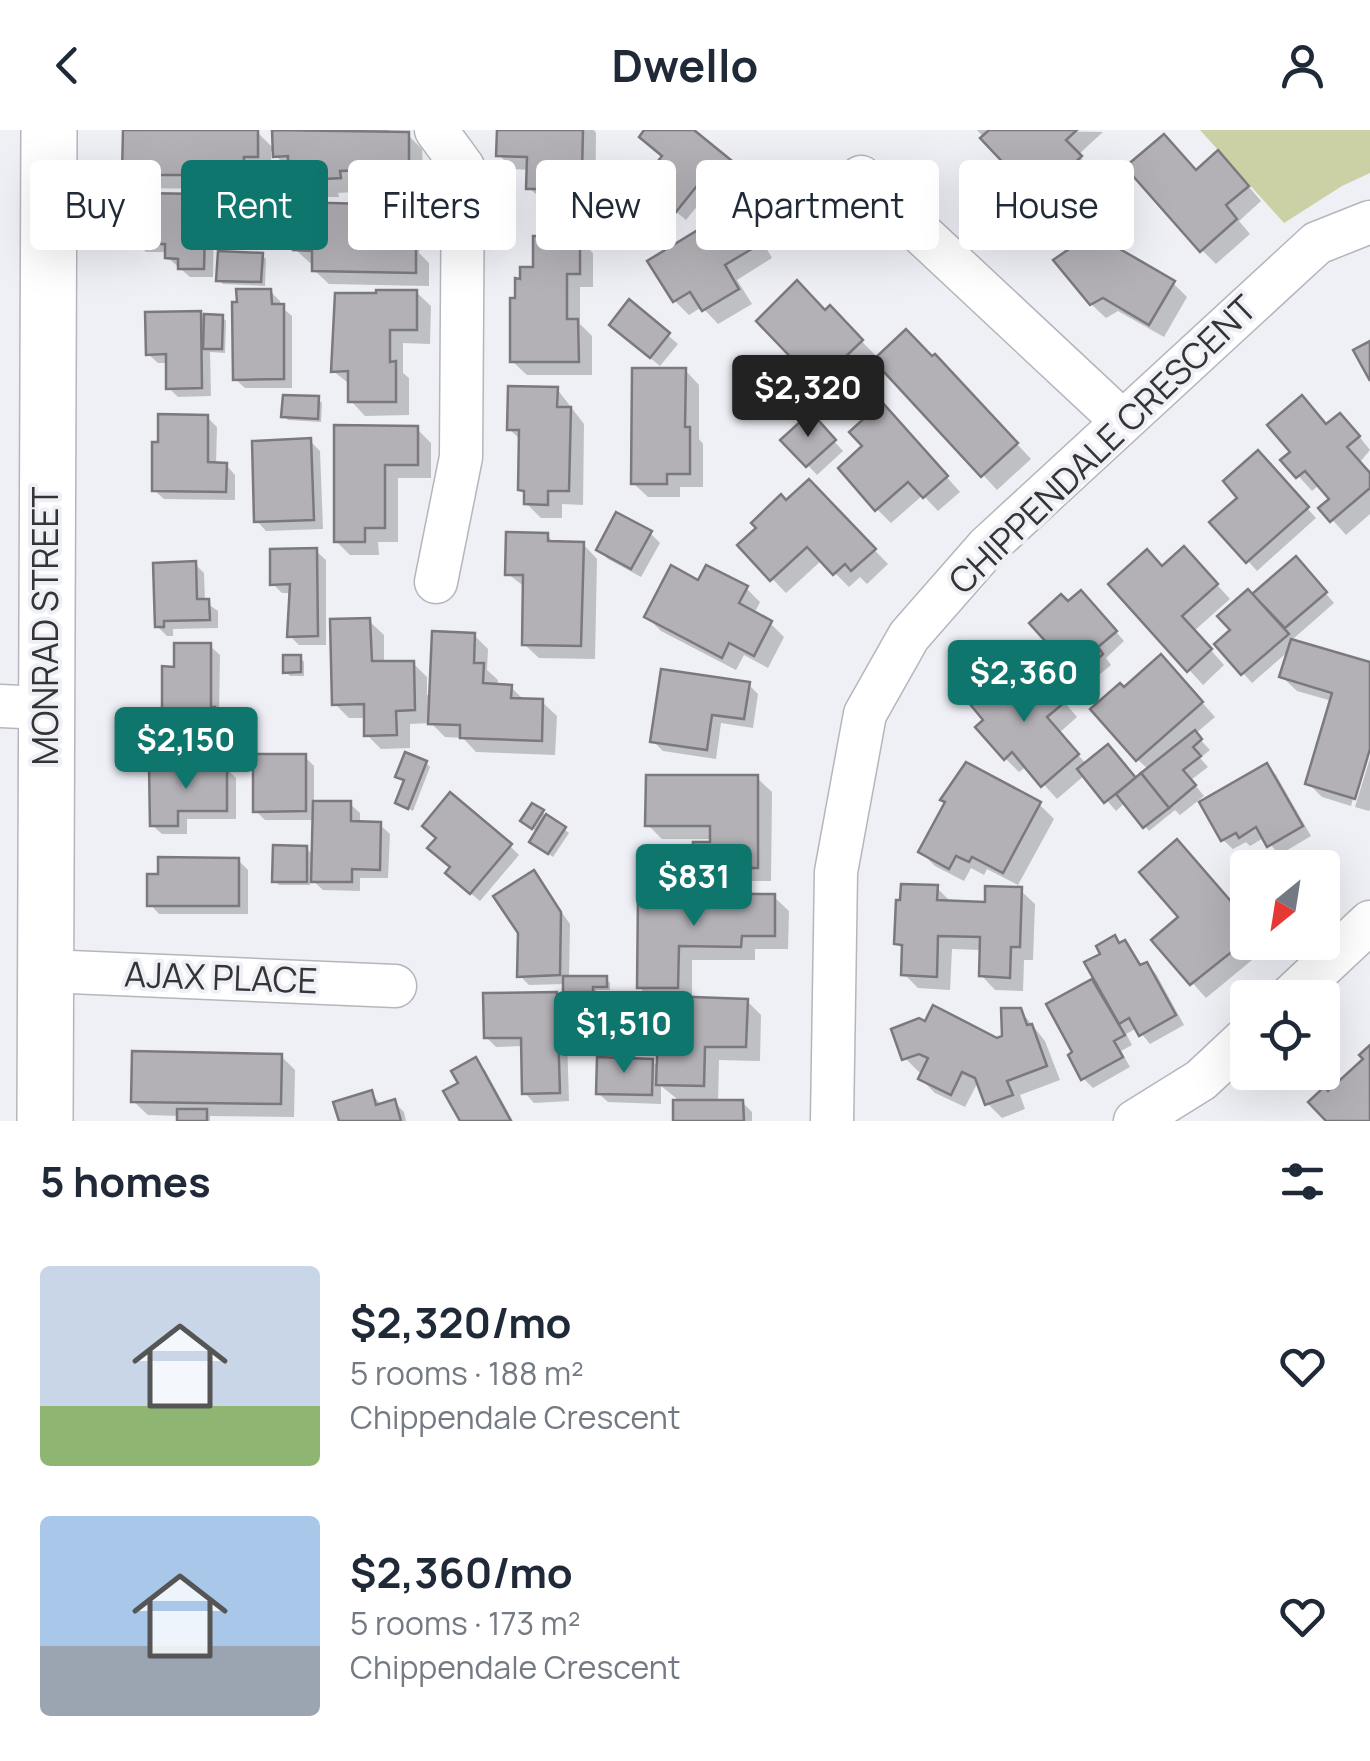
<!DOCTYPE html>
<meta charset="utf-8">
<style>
:root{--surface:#fff;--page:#f6f6f7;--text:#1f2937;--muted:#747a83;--accent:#0f766e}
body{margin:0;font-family:Manrope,sans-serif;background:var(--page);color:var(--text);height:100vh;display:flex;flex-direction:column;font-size:38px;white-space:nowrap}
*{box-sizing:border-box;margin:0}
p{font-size:32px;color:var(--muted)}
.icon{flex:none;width:55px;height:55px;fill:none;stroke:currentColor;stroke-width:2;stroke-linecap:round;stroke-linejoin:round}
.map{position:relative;height:991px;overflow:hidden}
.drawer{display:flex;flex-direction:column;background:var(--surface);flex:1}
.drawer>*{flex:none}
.guide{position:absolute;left:30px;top:30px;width:1310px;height:90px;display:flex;gap:20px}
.needle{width:65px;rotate:210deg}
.buttons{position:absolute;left:1230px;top:720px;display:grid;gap:20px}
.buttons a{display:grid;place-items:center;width:110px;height:110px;border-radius:10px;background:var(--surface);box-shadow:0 10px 40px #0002;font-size:50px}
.price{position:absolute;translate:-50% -85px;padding:0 22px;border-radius:10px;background:var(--accent);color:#fff;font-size:32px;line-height:65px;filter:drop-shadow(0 2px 5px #0008)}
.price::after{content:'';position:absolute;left:50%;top:60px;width:30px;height:22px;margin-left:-15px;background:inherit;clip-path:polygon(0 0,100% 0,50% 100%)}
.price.current{background:#222;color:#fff}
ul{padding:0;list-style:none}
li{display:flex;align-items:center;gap:30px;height:250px;padding:0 40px}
li span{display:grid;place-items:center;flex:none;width:280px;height:200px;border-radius:10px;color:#555}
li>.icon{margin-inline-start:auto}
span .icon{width:120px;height:120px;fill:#fffc;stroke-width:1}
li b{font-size:42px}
h2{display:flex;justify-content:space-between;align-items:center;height:120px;padding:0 40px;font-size:42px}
.chip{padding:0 35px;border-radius:10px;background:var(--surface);box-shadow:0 10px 40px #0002;font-size:35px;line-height:90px}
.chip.current{background:var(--accent);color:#fff}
header{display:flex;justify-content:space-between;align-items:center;height:130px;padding:0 40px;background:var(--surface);font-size:45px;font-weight:700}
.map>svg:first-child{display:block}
</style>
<header><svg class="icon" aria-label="back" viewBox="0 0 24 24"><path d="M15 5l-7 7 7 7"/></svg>Dwello<svg class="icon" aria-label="person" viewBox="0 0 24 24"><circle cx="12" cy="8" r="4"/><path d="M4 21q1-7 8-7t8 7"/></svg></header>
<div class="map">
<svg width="1370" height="991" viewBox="0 0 1370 991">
<rect width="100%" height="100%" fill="#eff0f6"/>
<!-- green -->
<polygon fill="#ccd1a5" points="1200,0 1370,0 1370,43 1342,56 1284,93"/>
<!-- shadow -->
<g fill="#0003">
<polygon points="126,0 250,0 257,2 276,21 275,0 389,0 390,5 408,5 422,19 423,38 437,53 438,71 429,72 416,59 385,60 379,54 353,54 354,62 338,63 339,67 310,67 306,63 292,63 278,49 285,35 271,21 271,40 258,40 258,45 219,45 219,59 139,58 125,44"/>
<polygon points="499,0 594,0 596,3 595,99 574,98 529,58 529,40 513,39 499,25"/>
<polygon points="648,0 690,0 745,46 720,76 706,65 686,90 653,63 665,27"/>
<polygon points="977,0 1103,2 1078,25 1094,42 1089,47 1119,79 1101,97 1128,127 1173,153 1187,167 1164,207 1118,181 1106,188 1091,174 1052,69 1034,51 1029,56"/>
<polygon points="1232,37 1261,71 1239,91 1250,104 1216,134 1202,120 1196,42"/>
<polygon points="204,67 214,76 213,147 190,147 167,127 167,122 146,122 137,113"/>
<polygon points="406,70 420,84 419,123 429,133 429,156 329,154 314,140 314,134 310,133 295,119 371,76"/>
<polygon points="736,79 751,93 772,128 737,150 752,174 718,194 702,177 689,185 675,171"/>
<polygon points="579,109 593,123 593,157 580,157 580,194 592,206 592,245 527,245 512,231 518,170 536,139"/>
<polygon points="262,125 266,129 265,156 223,154 219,150"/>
<polygon points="270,161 280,171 280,176 292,186 292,258 245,258 235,249"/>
<polygon points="416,162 431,176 430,214 403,213 403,243 409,248 409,285 365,286 351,271 351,255 333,241"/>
<polygon points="630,173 678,214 660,236 621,204"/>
<polygon points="830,179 878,228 932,229 949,241 1031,329 997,360 874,227 854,247 858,251 816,291 843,321 817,345 784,310 810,286 781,257 803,236"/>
<polygon points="200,184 222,187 226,191 225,223 210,222 211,266 178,267 169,258 169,233 158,233 148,224"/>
<polygon points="685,240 699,255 699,309 703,314 703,357 680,357 680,367 648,367 633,353"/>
<polygon points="557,259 584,294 583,375 562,374 562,388 541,388 526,373 526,366 520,359 521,310 509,299"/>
<polygon points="318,269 322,273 321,292 288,290 284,286"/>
<polygon points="207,287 217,297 216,335 226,335 235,345 235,370 164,369 154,360"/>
<polygon points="896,290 960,362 938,381 923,365 891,393 877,379"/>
<polygon points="1328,296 1354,300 1370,320 1360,332 1370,344 1370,384 1346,405 1322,378 1332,369 1320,354 1312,361 1284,330"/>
<polygon points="337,298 417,299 431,313 431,348 398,348 398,412 378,412 379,425 350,425 336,411"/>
<polygon points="310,311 320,321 323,399 266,401 257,391"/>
<polygon points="1267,333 1316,388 1257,441 1213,392 1240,368"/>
<polygon points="809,352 888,434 867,454 860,447 849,457 822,430 786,463 740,415"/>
<polygon points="650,403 660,413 641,447 608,429 599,420"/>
<polygon points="547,405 555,414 583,414 597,429 595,529 539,528 524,514 526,458 508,444"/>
<polygon points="316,421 326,430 326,515 299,515 290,506 293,463 282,463 273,454"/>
<polygon points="195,434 204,443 205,472 218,481 218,498 173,499 173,506 167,506 157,496"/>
<polygon points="1198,434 1230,469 1194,501 1224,535 1203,555 1111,454 1163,439"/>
<polygon points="1305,439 1334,473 1293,509 1296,513 1370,535 1370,610 1351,676 1322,667 1308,653 1332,571 1297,561 1282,547 1290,520 1252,553 1217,514 1233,500 1253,467"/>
<polygon points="699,453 746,458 760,472 754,484 770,493 784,507 768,538 744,525 736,540 661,501 647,487"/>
<polygon points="1090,472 1124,511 1106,528 1111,535 1099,545 1094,540 1076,557 1049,529 1058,521 1068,474"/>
<polygon points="369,491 384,505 384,533 413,533 427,547 427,565 431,565 474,505 488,519 487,540 498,550 497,557 511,557 525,571 542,572 557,586 555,625 476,622 463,608 445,607 431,593 410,594 410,618 381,619 367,605 366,588 349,588 335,574"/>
<polygon points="210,516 220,525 219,584 224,589 224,622 145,622 135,612 165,586 176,539"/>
<polygon points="300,527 304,532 304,546 290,546 286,542"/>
<polygon points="1175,542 1215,587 1195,604 1210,620 1200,628 1208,637 1191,650 1204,666 1180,685 1175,680 1149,701 1126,672 1116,681 1085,645 1057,669 1027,636 1019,642 1005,628 1024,560 1055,561 1077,587 1059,603 1087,635 1137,650 1149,640 1137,629 1124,560"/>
<polygon points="748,554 758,564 753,598 721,593 716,629 663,621 653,611"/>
<polygon points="305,627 314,636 314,673 350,674 360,683 360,694 380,695 390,704 388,748 360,748 360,761 323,760 310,748 310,755 279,755 275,750 306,718 314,726 315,690 265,690 256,681"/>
<polygon points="1370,628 1370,679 1369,681 1355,677"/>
<polygon points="426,633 430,637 413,681 398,673 406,652 398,647"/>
<polygon points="1267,636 1276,645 1311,706 1279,725 1265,707 1250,716 1246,712 1233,719 1223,710 1202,673"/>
<polygon points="226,638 236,648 236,689 187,689 187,704 162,704 152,695"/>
<polygon points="757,648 772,662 771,751 709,751 695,737 712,715 712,709 662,709 648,695"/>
<polygon points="1039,674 1054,689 1018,755 987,739 984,745 971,738 964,751 935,736 921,722"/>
<polygon points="542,682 569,703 553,727 536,715 538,702 527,695"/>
<polygon points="510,716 519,725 480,771 458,753"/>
<polygon points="238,730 248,740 248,784 159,784 150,774"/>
<polygon points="534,743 570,794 569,848 606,848 610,853 610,860 596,860 596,875 566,876 569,971 534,973 525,963 524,916 496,917 486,907 556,864 565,873 566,854 529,855 520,846"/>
<polygon points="937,758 952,773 987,775 1020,760 1035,774 1033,830 1024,830 1023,861 995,860 981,845 982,820 952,819 950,860 918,858 904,844 904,821 897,813"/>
<polygon points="640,765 774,767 789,781 788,819 755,819 755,830 692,830 692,869 747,871 761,885 760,931 719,930 718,972 742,972 752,982 752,991 676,991 676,968 661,956 661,974 608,972 598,963 652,931 660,938 667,904 668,872 653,872 639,857"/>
<polygon points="1248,792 1248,812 1265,812 1269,816 1206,868 1154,810"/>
<polygon points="1125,813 1143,837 1147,835 1156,844 1184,895 1150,914 1137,898 1126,904 1132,915 1121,921 1130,937 1093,958 1083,948 1076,923 1049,875 1096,850"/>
<polygon points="1020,880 1045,911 1060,950 1020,965 1025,979 1002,988 988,974 981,956 977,954 965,977 935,963 921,949 925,940 919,942 905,928 894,900 997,911 1004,908"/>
<polygon points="281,926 295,940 294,987 210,986 210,991 180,991 180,986 148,985 133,971"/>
<polygon points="476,930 485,940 513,991 462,991 461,954"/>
<polygon points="371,963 382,976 394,972 404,982 406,991 341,991"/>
</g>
<!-- building -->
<g fill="#b3b0b6" stroke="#7c797e" stroke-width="2.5">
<polygon points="123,0 258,0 258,27 244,27 244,32 206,32 205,45 122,45"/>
<polygon points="272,0 409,2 409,37 424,36 425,58 412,58 412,45 368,47 368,40 340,41 341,48 325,49 325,53 293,54 293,50 275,50 275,33 288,32 288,26 273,27"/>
<polygon points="497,0 583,0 581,86 557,85 557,75 545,74 545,59 526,59 527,27 496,26"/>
<polygon points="644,0 694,0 737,35 710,69 696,57 676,82 640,53 662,26 639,7"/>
<polygon points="989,0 1077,0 1066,10 1082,26 1042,64 1019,38 1013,43 980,8"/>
<polygon points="1164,4 1196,40 1218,20 1249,56 1226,75 1237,89 1200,122 1125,37"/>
<polygon points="1082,37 1107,64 1089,81 1111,104 1120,119 1175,151 1149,195 1103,168 1090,175 1053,130 1069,119 1034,83"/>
<polygon points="135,63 206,64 204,139 178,139 178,129 165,128 165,114 134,114"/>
<polygon points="368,66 407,67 406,116 416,116 416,143 312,141 312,121 293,120 293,72 368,74"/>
<polygon points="737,76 760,114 725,135 739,159 702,181 690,162 673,172 647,131"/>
<polygon points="533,106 580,106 580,144 567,144 567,189 578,189 579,232 510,232 510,168 515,168 515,148 520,149 520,137 533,137"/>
<polygon points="218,121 263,123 261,152 216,151"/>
<polygon points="797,150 825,180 830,175 863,210 841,231 846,235 800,279 778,257 799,236 756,191"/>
<polygon points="236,159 271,159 272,174 284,174 284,249 233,250 232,172 237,172"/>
<polygon points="376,160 417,160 417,200 390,200 390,232 396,231 396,272 348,272 348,241 331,242 335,163 376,163"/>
<polygon points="629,169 670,203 650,228 609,195"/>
<polygon points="201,181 202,258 166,259 166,224 146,225 145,182"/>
<polygon points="204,184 223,185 222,219 203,219"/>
<polygon points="906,199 932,226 935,224 1018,313 981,347 873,230"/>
<polygon points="1370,211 1370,251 1353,220"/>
<polygon points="632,238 686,238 685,297 690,297 690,344 667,344 667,354 631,354"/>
<polygon points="508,256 558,257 557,277 571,277 569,361 548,361 548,375 524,374 524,361 518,360 519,300 507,300"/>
<polygon points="283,265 319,266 318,289 281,287"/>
<polygon points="1302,265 1326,294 1340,283 1360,306 1347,317 1370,343 1370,358 1330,392 1318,378 1329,369 1305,341 1296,348 1280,330 1290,322 1267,295"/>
<polygon points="882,272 948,346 923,368 908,352 875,381 838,338 862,316 849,302"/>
<polygon points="811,282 836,310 806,337 780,310"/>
<polygon points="158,284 208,285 208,332 227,333 226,362 152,361 152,312 158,312"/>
<polygon points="334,295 418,296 418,335 385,335 385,398 365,398 365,412 334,412"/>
<polygon points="311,308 314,390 254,392 252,311"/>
<polygon points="1258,320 1309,377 1246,433 1209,392 1237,368 1223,351"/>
<polygon points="809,349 876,419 851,441 845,434 833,445 807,417 770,451 737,415 756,398 751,393 781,364 786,370"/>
<polygon points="616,382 652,401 631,439 596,420"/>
<polygon points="506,402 548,403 548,411 584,412 581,516 522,515 523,445 505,445"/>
<polygon points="1184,416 1218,454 1182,486 1212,519 1187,542 1108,454 1147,419 1162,436"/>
<polygon points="317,418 318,506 287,507 290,454 270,455 270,419"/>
<polygon points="1296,426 1327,462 1285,498 1252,464"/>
<polygon points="196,431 197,469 209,469 210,490 164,491 164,497 155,497 153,433"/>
<polygon points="671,435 698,450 706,435 748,456 739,473 772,491 754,526 729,513 722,528 644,487"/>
<polygon points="1248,459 1289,504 1241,545 1214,514 1230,500 1217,486"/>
<polygon points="1081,460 1117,501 1098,517 1103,524 1088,538 1084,533 1065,550 1045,529 1054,521 1029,493 1061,464 1068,471"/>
<polygon points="370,488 372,531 414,531 415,580 396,581 397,605 364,606 364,574 332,575 330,489"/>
<polygon points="432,501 475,503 474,533 484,533 483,553 512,555 511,568 543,569 542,611 460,608 460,595 428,594"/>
<polygon points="1291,509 1370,532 1370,619 1355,669 1305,654 1332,563 1279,547"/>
<polygon points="174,513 211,513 211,577 215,577 215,614 133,614 132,584 162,584 162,536 174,537"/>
<polygon points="1161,524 1203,572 1136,631 1090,579 1120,553 1124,557"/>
<polygon points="283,525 301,525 301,542 283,543"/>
<polygon points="661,539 750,552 744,589 712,585 707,620 650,612"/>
<polygon points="1008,540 1023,558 1041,543 1065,572 1047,587 1079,624 1041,657 1012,622 1004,630 975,597 983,590 969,573"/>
<polygon points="1195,600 1202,609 1193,617 1201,626 1183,640 1196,655 1169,678 1141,643"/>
<polygon points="1108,614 1136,648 1104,673 1077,639"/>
<polygon points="405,622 427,631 408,679 395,673 404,650 395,647"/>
<polygon points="253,624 306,624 306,681 253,682"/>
<polygon points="966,632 1041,672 1003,743 972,727 969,732 956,726 949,739 918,722 945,672 940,670"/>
<polygon points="1267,633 1303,696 1267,717 1256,697 1239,708 1236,703 1221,711 1199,672"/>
<polygon points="149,636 227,636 227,681 178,681 178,696 150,696"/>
<polygon points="1141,643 1169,678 1143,698 1116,664"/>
<polygon points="646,645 758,645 758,738 692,738 693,712 710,712 710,696 645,696"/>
<polygon points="450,662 512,714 470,764 445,743 450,737 427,718 436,708 422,696"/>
<polygon points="313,671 351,671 351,691 381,692 380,740 352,739 352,752 311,752"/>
<polygon points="532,673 544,680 532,699 520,691"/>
<polygon points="546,684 566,697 548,724 529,712"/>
<polygon points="1177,709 1248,791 1248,809 1190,855 1151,810 1178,787 1139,742"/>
<polygon points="273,715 307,716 307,752 272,752"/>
<polygon points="158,727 239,728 239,776 147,776 147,744 158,744"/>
<polygon points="534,740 561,782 560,845 517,847 518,803 493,766"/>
<polygon points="901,754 938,755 937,770 985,772 985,756 1022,757 1020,817 1011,817 1010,848 979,846 980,807 938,806 937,847 901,845 902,815 894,814 896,770 900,770"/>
<polygon points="638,763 775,764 775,806 742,806 741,817 679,816 678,858 637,858"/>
<polygon points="1115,805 1119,813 1125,810 1140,835 1147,832 1176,885 1139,906 1129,888 1119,894 1084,832 1100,824 1096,816"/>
<polygon points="563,846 607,846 607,857 593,857 593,872 563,872"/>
<polygon points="1092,849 1125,905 1114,911 1123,927 1081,950 1068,925 1072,922 1046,874"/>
<polygon points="557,862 560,963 522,964 521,908 484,908 483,863"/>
<polygon points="666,866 748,869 746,917 705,917 704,956 656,955 658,901 665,901"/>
<polygon points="933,875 997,908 1002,906 1001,878 1021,878 1027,895 1032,894 1047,936 1007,951 1013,965 985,975 975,948 962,942 951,965 918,949 928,928 919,924 902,930 891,899 919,888 925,891"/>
<polygon points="1370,915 1370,991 1326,991 1308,972 1324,957 1328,961 1363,929 1359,925"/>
<polygon points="132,921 282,924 281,974 131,972"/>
<polygon points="476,927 511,991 460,991 443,961 458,953 451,941"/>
<polygon points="597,927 653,929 652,965 596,964"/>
<polygon points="372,960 376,975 395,969 401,991 339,991 333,972"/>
<polygon points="673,970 743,970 744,991 673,991"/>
<rect x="177" y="979" width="30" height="12"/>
</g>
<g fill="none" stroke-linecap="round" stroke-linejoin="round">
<defs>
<g id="street">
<polyline points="861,47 1122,291"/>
<polyline points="436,452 461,327 463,37 436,0"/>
<polyline points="0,576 45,578"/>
<polyline points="47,841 395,856"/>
<polyline points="1289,868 1370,792"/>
<polyline points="832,991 836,742 865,584 909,506 987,417 1317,113 1370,92"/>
<polyline points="1135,991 1201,950 1248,906"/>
</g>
<polyline id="secondary" points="45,991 49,0"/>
</defs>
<!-- street casing -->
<use href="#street" stroke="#b5b6bc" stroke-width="45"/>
<!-- secondary casing -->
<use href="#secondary" stroke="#b5b6bc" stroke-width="58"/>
<!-- street -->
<use href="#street" stroke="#fff" stroke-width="42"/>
<!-- secondary -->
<use href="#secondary" stroke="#fff" stroke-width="55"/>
</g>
<g text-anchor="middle" stroke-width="8" stroke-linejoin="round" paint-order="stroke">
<!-- street labels -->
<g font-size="35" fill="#343436" stroke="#eff0f6">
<text transform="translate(1103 315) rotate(-44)" y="12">CHIPPENDALE CRESCENT</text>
<text transform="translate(46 496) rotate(-90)" y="12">MONRAD STREET</text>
<text transform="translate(221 848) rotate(2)" y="12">AJAX PLACE</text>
</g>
</g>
</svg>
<div class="buttons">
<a><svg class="needle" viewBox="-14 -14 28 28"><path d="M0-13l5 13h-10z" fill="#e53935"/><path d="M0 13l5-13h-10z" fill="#747a83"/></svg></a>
<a><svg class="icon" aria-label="locate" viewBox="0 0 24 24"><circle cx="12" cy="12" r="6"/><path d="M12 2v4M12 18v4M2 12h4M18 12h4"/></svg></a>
</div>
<b class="price current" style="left:808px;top:310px">$2,320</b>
<b class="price" style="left:1024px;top:595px">$2,360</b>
<b class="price" style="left:186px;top:662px">$2,150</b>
<b class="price" style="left:694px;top:799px">$831</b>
<b class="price" style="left:624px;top:946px">$1,510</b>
<div class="guide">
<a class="chip">Buy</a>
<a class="chip current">Rent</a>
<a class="chip">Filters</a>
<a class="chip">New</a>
<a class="chip">Apartment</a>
<a class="chip">House</a>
</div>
</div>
<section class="drawer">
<h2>5 homes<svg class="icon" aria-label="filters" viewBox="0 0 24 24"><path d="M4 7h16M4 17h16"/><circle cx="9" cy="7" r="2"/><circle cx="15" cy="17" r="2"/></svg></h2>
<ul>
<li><span style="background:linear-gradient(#c9d6e8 70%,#8fb573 0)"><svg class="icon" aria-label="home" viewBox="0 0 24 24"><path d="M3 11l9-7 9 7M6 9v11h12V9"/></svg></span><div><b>$2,320/mo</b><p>5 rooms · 188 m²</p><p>Chippendale Crescent</p></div><svg class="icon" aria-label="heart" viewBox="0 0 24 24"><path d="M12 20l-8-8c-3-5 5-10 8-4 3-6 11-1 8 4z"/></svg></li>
<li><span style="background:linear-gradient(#a9c7e8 65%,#9aa5b1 0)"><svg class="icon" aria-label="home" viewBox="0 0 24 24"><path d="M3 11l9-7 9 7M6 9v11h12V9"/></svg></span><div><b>$2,360/mo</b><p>5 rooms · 173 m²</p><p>Chippendale Crescent</p></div><svg class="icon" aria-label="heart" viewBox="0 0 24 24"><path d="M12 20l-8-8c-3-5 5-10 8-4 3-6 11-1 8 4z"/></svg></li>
</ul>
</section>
